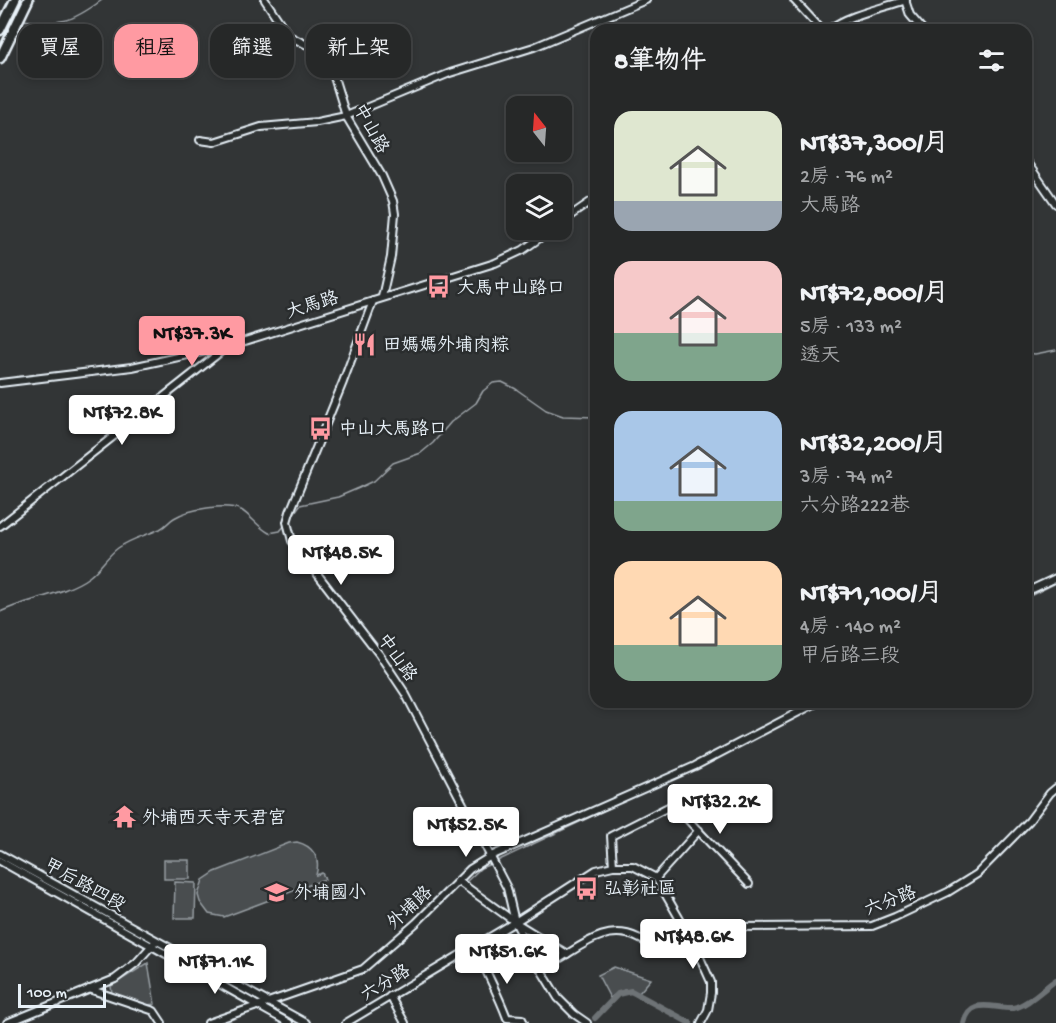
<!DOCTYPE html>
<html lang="zh-TW">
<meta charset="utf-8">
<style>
:root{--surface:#262828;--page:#323434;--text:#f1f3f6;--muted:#a4a6a8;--line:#424445;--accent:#ff9aa2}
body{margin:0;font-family:"Gochi Hand","LXGW WenKai TC",sans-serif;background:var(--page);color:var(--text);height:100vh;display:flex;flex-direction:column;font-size:22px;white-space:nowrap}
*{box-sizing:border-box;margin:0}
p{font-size:20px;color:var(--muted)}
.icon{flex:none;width:33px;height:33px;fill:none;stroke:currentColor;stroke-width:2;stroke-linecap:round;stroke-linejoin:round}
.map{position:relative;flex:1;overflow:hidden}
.drawer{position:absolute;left:590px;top:24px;width:442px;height:684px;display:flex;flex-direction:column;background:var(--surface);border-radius:18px;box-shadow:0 3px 9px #0003,0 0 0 2px var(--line)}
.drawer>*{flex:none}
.top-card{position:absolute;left:18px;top:24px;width:482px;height:54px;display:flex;gap:12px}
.needle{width:39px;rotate:343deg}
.fabs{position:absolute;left:506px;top:96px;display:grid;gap:12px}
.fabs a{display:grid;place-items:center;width:66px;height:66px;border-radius:12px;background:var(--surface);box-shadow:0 3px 9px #0003,0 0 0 2px var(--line);font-size:30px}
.scale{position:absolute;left:18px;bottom:15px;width:88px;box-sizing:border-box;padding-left:6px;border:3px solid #e8f1f8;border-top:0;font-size:16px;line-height:21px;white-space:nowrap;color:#e8f1f8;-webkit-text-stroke:4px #2a2d2e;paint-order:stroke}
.price{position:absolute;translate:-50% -51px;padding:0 14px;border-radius:6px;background:#fff;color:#222;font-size:20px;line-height:39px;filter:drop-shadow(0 2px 3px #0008)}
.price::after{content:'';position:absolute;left:50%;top:36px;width:18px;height:14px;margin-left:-9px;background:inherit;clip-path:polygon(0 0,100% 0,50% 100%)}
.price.active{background:var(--accent);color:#111}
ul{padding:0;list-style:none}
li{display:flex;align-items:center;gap:18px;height:150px;padding:0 24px}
li span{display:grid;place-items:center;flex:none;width:168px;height:120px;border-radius:18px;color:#555}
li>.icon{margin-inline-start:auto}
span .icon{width:72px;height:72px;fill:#fffc;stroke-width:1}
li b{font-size:26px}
h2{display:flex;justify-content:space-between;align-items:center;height:72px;padding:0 24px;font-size:26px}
.tag{padding:0 21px;border-radius:18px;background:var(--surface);box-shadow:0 3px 9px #0003,0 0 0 2px var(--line);font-size:21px;line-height:54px}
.tag.active{background:var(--accent);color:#111}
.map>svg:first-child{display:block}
</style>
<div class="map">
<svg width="1056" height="1023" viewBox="0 0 1056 1023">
<rect width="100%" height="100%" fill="#323536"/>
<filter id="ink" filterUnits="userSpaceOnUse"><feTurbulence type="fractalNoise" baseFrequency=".0167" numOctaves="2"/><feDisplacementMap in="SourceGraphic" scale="12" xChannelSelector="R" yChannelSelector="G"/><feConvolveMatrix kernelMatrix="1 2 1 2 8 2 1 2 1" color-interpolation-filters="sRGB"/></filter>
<g filter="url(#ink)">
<!-- green -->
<g fill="#494d4f" stroke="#989fa4" stroke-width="1.5">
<path d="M297,842c16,4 24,16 19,33l6,-2 3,6 -101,38 -15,-3 -9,-12 -2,-7 5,-15 12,-8 74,-29z"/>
<rect x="164" y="860" width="26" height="19"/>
<polygon points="175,882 196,883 195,918 174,918"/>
<polygon points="148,963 155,1004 148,1005 112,994 111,986"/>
<path d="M614,967l37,12 -12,14c-13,-6 -18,-3 -29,5l-12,-23z"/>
</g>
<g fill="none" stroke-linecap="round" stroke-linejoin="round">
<!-- stream -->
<g stroke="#9fa5aa" stroke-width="1.5">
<path d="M22,20c40,4 47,4 80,-20"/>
<polyline points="1026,353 1035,354 1056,350"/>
<polyline points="290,519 300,505 338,497 359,488 374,481 393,463 421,453 433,443 451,422 476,403 483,391 493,383 502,382 516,389 546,410 563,416 596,417"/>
<polyline points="1026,598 1056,583"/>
<path d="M0,612c27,-13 66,-18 89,-35 11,-8 18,-21 29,-29 12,-9 29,-13 42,-19 6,-3 9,-8 14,-11 14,-9 52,-15 67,-8 10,6 17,17 28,23l11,-2 5,-6"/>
<polyline points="495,862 624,801"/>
<polyline points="466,882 481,868 491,864"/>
</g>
<!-- canal -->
<g stroke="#6e7376" stroke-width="6">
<polyline points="595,1018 618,994 631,991 690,1023"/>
<path d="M964,1023c6,-27 30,-14 48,-15 14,-1 33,-21 44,-28"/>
</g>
<defs>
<g id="minor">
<polyline points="265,0 289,36 323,53 330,64 346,116 382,176 393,201 395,214 391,257 382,297"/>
<polyline points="794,0 820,28 826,30"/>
<polyline points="905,0 910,15 923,30"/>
<path d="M828,30c22,-16 52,-21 78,-30"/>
<polyline points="200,140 214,142 261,127 317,122 346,116 450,73 534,47 646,0"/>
<polyline points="1026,161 1056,204"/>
<polyline points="561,222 596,198"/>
<polyline points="373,301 343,382 290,512 287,522 292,541 379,654 405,693 507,888 515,922 541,970 558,998 574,1014 587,1023"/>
<polyline points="0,383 132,367 229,346 495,263 523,250 551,230"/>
<polyline points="0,526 228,346"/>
<polyline points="1026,592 1056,578"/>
<polyline points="673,804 749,884"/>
<polyline points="0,854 306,1023"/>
<polyline points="0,861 289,1023"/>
<polyline points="613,866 611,836 694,794"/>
<polyline points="656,878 699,830"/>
<path d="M458,881l57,41 52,32c22,-14 44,-29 71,-16 11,5 18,12 30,14l54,-22 18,-3 132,-1 23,-9 53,-25 29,-18 52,-53 21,-28 6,-5"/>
<path d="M475,946c10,25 23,47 32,72l15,1 2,4"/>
<polyline points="541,970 567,954"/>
<polyline points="89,989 154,1011 162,1023"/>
<polyline points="390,996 405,1023"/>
<polyline points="7,1023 115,979 136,963 154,943"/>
<polyline points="208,1023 363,969 416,923 470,869 491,856 695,766 818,702"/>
<polyline points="346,1023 515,922 596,870 613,866 633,866 656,878 693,942 711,982 711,993 708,1010 701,1023"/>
</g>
<g id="highway">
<polyline points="0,30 15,0"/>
<polyline points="0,58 28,0"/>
</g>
</defs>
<!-- minor casing -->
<use href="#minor" stroke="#e8f1f8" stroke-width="10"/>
<!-- highway casing -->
<use href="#highway" stroke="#e8f1f8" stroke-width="13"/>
<!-- minor -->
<use href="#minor" stroke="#2a2d2e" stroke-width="6"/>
<!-- highway -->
<use href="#highway" stroke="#2a2d2e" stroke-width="8"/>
</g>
</g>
<!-- icons -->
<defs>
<symbol id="bus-bare" viewBox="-9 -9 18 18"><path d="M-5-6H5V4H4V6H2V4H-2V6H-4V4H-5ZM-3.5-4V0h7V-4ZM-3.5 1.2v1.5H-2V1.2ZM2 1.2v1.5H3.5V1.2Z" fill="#ff9aa2" stroke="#2a2d2e" stroke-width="2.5" paint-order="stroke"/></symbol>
<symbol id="restaurant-bare" viewBox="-9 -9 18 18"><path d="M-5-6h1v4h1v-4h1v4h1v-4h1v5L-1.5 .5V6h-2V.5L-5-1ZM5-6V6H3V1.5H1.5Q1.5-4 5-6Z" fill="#ff9aa2" stroke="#2a2d2e" stroke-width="2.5" paint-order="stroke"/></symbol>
<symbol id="temple-bare" viewBox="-9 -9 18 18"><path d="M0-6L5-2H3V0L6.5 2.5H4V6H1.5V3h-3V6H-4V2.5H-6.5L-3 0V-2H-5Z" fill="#ff9aa2" stroke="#2a2d2e" stroke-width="2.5" paint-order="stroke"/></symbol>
<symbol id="school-bare" viewBox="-9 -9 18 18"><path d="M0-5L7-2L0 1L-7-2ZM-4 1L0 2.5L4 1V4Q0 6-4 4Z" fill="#ff9aa2" stroke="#2a2d2e" stroke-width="2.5" paint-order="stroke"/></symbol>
</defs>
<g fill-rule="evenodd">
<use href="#bus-bare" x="422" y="270" width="33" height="33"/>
<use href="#restaurant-bare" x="348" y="328" width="33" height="33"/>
<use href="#bus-bare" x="304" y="412" width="33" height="33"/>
<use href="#temple-bare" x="108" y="800" width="33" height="33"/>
<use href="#bus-bare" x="570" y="872" width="33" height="33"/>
<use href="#school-bare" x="260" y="876" width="33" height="33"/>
</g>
<g text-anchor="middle" stroke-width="5" stroke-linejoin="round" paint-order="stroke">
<!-- street labels -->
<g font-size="18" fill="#e8f1f8" stroke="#2a2d2e">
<text transform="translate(372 128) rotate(61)" y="6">中山路</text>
<text transform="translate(312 304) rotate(-17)" y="6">大馬路</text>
<text transform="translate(398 657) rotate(55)" y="6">中山路</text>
<text transform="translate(85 884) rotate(29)" y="6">甲后路四段</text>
<text transform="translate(890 900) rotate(-21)" y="6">六分路</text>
<text transform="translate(409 907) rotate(-43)" y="6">外埔路</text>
<text transform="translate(385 982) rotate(-31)" y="6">六分路</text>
</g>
<!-- poi labels -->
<g font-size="18" fill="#e8f1f8" stroke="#2a2d2e" text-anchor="start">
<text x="457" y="293">大馬中山路口</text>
<text x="383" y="350">田媽媽外埔肉粽</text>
<text x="339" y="434">中山大馬路口</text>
<text x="142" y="823">外埔西天寺天君宮</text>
<text x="604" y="894">弘彰社區</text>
<text x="294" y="898">外埔國小</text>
</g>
</g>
</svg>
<div class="fabs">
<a><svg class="needle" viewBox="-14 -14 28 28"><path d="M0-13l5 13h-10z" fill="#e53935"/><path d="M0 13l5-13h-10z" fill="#a4a6a8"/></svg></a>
<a><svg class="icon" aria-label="layers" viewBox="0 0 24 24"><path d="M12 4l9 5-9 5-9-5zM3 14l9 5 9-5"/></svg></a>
</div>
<div class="scale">100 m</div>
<b class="price active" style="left:192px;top:367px">NT$37.3K</b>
<b class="price" style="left:122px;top:446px">NT$72.8K</b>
<b class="price" style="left:341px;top:586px">NT$48.5K</b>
<b class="price" style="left:720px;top:835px">NT$32.2K</b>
<b class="price" style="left:466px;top:858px">NT$52.5K</b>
<b class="price" style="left:693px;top:970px">NT$48.6K</b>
<b class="price" style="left:507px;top:985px">NT$51.6K</b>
<b class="price" style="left:215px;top:995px">NT$71.1K</b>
<div class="top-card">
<a class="tag">買屋</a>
<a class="tag active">租屋</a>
<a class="tag">篩選</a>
<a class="tag">新上架</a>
</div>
<section class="drawer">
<h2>8筆物件<svg class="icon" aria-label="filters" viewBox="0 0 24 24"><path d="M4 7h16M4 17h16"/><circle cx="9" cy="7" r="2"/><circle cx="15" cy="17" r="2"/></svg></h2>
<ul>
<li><span style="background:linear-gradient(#dfe7d0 75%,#9aa5b1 0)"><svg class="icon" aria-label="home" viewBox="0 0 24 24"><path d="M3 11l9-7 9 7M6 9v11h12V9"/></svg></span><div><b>NT$37,300/月</b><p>2房 · 76 m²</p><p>大馬路</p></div></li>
<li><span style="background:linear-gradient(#f6c9c9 60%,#7fa58c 0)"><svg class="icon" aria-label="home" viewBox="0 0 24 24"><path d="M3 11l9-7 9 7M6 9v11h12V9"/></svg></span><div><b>NT$72,800/月</b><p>5房 · 133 m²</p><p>透天</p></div></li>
<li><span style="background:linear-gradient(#a9c7e8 75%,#7fa58c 0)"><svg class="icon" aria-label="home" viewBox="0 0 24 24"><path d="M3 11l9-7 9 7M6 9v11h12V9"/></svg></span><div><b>NT$32,200/月</b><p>3房 · 74 m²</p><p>六分路222巷</p></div></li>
<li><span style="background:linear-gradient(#ffd9b3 70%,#7fa58c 0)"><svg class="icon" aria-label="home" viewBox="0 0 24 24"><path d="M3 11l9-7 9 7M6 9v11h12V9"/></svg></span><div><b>NT$71,100/月</b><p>4房 · 140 m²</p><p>甲后路三段</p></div></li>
</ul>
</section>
</div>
